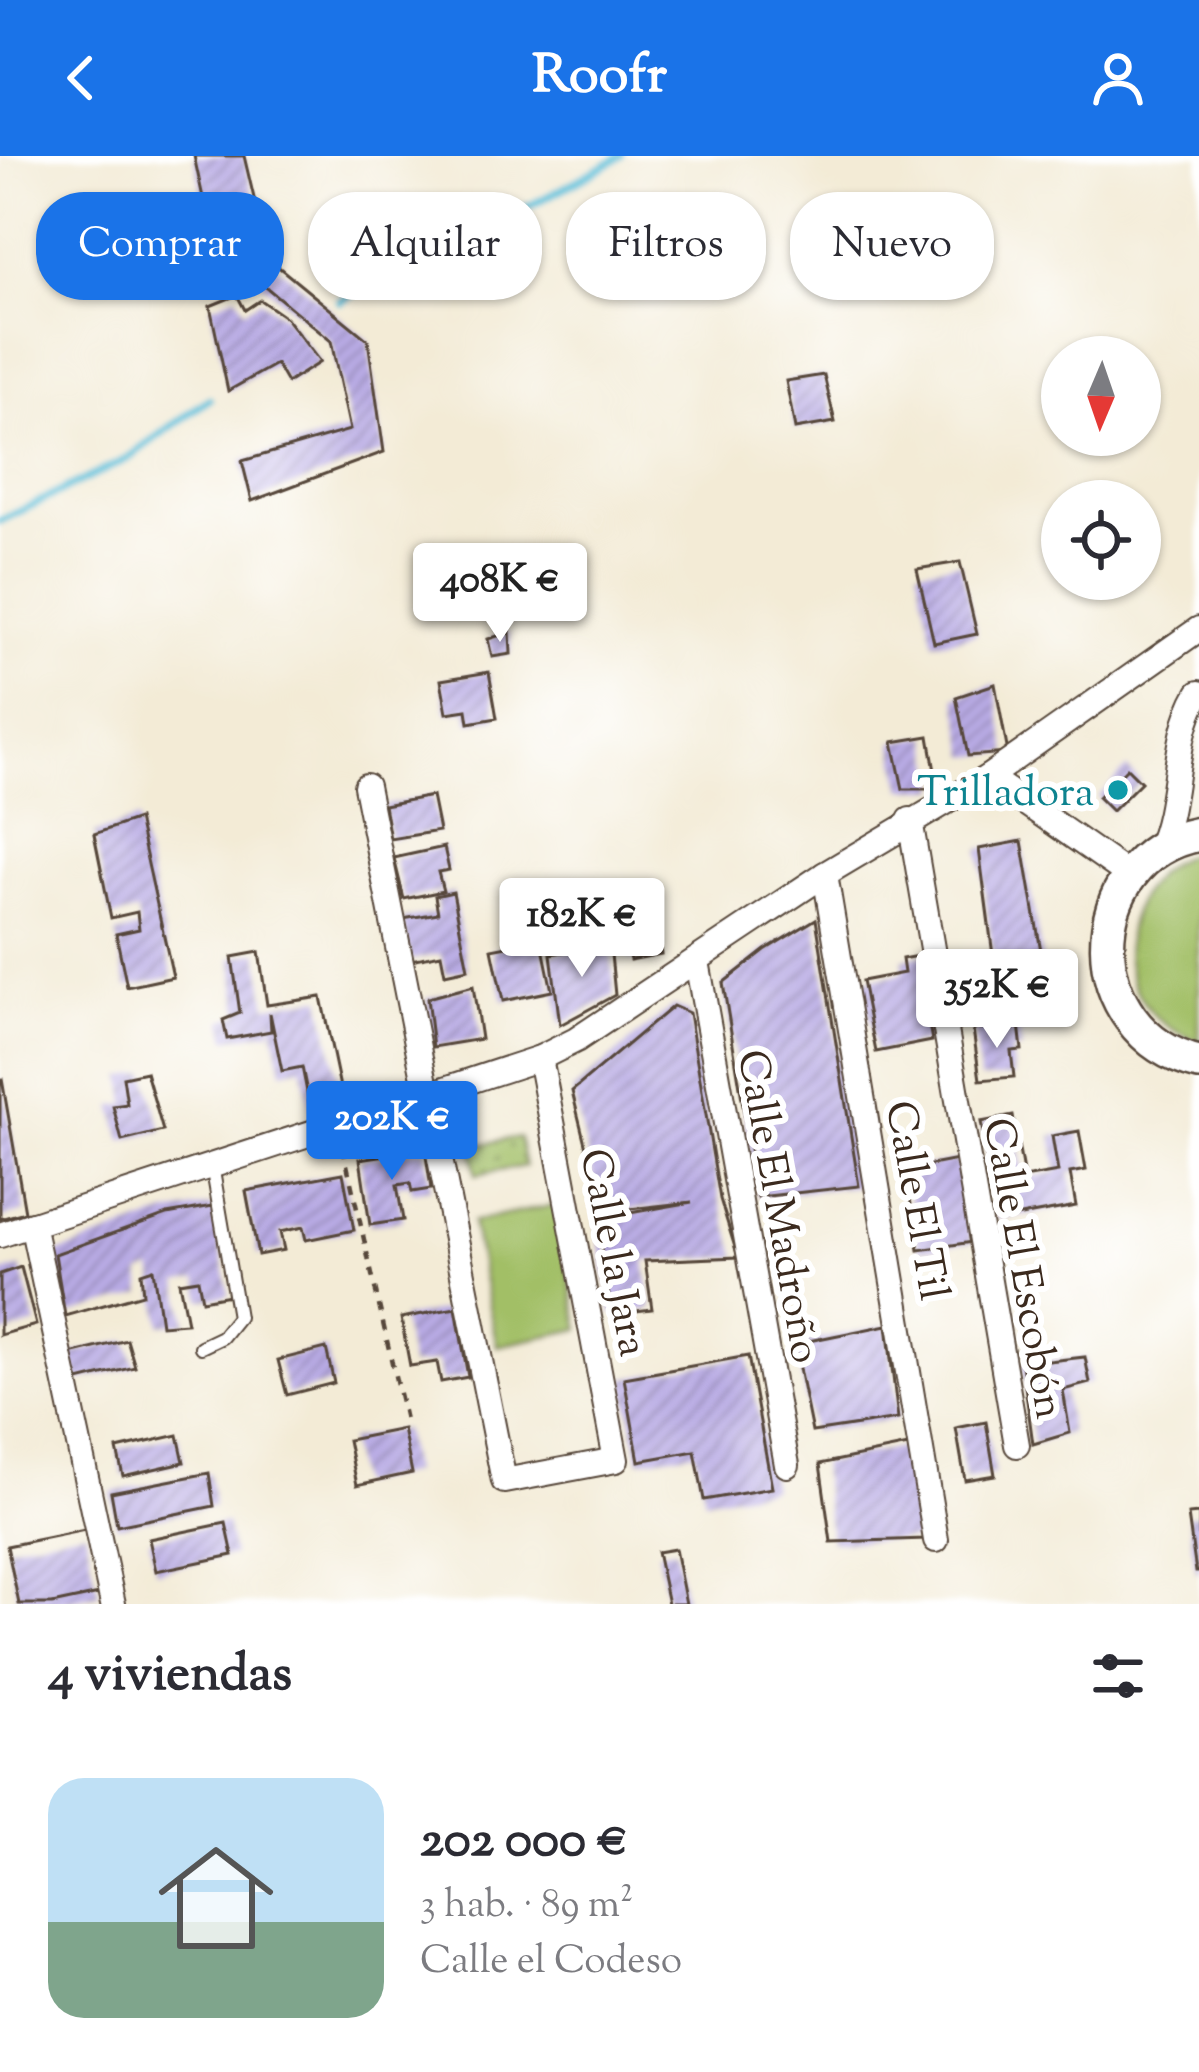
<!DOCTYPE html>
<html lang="es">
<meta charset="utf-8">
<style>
:root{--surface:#fff;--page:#f7f7f7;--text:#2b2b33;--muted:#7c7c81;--accent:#1a73e8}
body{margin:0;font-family:"Sorts Mill Goudy",serif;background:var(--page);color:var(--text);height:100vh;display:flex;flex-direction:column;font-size:45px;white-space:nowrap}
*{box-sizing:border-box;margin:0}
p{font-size:39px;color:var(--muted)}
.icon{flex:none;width:66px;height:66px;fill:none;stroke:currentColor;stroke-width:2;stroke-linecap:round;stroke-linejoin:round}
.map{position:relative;height:1448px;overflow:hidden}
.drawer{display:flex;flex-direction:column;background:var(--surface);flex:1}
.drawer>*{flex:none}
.banner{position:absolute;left:36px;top:36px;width:1128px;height:108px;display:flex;gap:24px}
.needle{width:78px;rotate:182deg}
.fabs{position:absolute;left:1041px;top:180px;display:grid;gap:24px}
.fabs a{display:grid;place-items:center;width:120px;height:120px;border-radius:50%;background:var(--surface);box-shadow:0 3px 9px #0004;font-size:60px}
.price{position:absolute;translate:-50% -102px;padding:0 27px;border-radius:12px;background:#fff;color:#222;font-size:39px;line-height:78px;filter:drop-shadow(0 3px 6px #0008)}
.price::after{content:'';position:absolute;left:50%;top:72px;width:36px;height:27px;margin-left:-18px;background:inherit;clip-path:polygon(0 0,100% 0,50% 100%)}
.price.selected{background:var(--accent);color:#fff}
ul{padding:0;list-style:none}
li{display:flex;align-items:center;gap:36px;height:300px;padding:0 48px}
li span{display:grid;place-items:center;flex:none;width:336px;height:240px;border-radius:36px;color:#555}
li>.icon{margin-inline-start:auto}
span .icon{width:144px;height:144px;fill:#fffc;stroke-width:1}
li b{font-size:51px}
h2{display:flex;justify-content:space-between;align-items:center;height:144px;padding:0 48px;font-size:51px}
.pill{padding:0 42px;border-radius:48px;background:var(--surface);box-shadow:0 3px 9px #0004;font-size:42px;line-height:108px}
.pill.selected{background:var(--accent);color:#fff}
header{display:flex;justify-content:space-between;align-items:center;height:156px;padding:0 48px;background:var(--accent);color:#fff;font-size:54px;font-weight:800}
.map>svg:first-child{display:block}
</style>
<header><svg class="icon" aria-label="back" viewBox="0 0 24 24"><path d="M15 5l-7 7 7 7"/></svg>Roofr<svg class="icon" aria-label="person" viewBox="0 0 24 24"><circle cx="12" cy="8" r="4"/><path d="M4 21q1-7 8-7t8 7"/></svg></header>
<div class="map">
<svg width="1199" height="1448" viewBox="0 0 1199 1448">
<defs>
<pattern id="park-dots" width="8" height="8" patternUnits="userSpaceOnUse" patternTransform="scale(3)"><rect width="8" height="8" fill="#a2bf66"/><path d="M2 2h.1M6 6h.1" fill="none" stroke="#859b53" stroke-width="1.8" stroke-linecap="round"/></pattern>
<pattern id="building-hatch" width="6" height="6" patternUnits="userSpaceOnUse" patternTransform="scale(3)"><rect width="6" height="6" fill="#b8aae4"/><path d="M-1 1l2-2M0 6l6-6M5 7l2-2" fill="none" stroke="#978bb8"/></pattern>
</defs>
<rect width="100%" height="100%" fill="#fff"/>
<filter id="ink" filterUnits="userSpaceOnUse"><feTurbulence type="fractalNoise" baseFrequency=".00833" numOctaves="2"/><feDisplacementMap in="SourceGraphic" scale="24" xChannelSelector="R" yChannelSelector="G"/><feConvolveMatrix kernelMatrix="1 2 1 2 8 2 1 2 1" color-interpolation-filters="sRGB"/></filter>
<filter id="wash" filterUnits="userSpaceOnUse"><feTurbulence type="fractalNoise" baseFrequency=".004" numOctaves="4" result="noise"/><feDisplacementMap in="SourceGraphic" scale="48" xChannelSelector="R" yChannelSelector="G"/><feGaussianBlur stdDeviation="2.7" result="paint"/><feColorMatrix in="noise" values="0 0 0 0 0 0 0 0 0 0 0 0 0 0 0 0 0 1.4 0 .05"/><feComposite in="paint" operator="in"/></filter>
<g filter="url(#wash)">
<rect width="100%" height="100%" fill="#f3ebd6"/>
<!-- green -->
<g fill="#a2bf66" stroke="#6e7442" stroke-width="3">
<path d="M1199,696v190c-18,-8 -34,-15 -48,-30 -47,-51 -21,-145 48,-160z"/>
<polygon points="555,1049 580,1173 497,1190 472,1066"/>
</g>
<!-- park -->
<polygon fill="url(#park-dots)" stroke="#6e7442" stroke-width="3" points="519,981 525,1010 476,1019 471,990"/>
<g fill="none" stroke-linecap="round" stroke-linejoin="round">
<!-- stream -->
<g stroke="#57bcd5" stroke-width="8">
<path d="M340,145c93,-51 190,-91 281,-145"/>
<polyline points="0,365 125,304 209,243"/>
</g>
</g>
<g id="blocks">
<!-- building -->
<g fill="url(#building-hatch)">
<polygon points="194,0 244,0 266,93 228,103 225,88 213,88"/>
<polygon points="270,104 368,184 384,296 252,345 242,305 350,274 331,185 255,122"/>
<polygon points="237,139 245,154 260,144 286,162 320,206 287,227 276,208 228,235 210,150"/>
<polygon points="824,219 835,266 795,273 786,225"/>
<polygon points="509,396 516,427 531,423 535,455 497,461 489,398"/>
<polygon points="960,406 977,478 934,487 917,413"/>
<polygon points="510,476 511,498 492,501 488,483"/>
<polygon points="489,516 497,562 469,567 467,554 447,557 441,524"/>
<polygon points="995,528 1008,597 968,600 956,541"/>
<polygon points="929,580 938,633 903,633 893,586"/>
<polygon points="1127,612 1141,626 1112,655 1098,641"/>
<polygon points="432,640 439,675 390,683 384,649"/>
<polygon points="138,663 173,821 127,831 116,778 139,773 137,756 111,762 94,678"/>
<polygon points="1022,685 1051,853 1028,857 1023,818 996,822 979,693"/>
<polygon points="444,691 449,714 438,716 443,735 404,743 394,702"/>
<polygon points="453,736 468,813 445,818 441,798 411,804 403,763 438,757 435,740"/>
<polygon points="532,739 552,835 503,845 492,793 518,788 509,744"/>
<polygon points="816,763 859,1030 758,1041 723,827 765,794"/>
<polygon points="656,765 661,798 630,804 621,771"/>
<polygon points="610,788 615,839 560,869 551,798"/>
<polygon points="259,796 267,849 321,841 345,955 312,961 302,911 282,915 270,857 271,875 227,883 223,864 240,857 232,801"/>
<polygon points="928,798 932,822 921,824 932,885 876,896 862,825 904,817 902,803"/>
<polygon points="473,830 481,883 433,891 427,842"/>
<polygon points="673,850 689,857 720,1043 738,1101 645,1105 652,1153 612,1158 596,1063 692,1046 602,1056 572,935"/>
<polygon points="1019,868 1022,894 1011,895 1014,921 980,924 973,873"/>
<polygon points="146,916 163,975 122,985 113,950 127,948 123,921"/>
<polygon points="2,923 25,1056 0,1063 0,924"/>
<polygon points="1013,960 1024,1022 1058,1016 1052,980 1079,975 1086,1014 1070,1017 1076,1050 998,1064 981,966"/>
<polygon points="425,993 431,1033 412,1036 410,1027 397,1029 403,1064 370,1069 360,1003"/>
<polygon points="957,1004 972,1086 919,1094 905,1014"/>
<polygon points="343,1017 354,1074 306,1084 303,1071 280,1076 284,1094 258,1099 246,1035"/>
<polygon points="213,1050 229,1139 202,1144 198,1123 179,1126 187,1167 161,1169 153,1113 141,1117 143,1138 65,1160 55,1098 167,1058"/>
<polygon points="21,1111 36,1169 0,1179 0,1118"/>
<polygon points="456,1152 468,1221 441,1226 437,1206 410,1210 401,1162"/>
<polygon points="887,1169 898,1263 812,1276 794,1188"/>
<polygon points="127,1184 135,1211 79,1225 70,1198"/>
<polygon points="326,1192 334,1227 287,1239 278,1204"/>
<polygon points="748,1200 772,1332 704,1344 695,1295 639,1305 624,1222"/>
<polygon points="1085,1201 1090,1227 1063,1234 1070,1277 1033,1288 1022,1208"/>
<polygon points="986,1266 995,1319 965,1324 956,1272"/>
<polygon points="403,1273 412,1317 357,1329 348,1284"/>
<polygon points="178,1279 184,1306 123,1320 117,1293"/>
<polygon points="908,1290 926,1383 831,1386 820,1308"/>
<polygon points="209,1317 214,1350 117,1370 111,1336"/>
<polygon points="1199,1358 1199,1416 1196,1416 1188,1359"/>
<polygon points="226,1367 233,1399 156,1415 149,1383"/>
<polygon points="85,1374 99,1438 52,1448 19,1448 7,1390"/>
<polygon points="675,1393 686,1448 668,1448 657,1396"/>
</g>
</g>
</g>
<g filter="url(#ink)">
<use href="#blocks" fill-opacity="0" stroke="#57473a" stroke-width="3"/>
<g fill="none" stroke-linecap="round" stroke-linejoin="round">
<defs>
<polyline id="service" points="201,1191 222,1181 238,1161 212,1009"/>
<g id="minor">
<polyline points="988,621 1130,720"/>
<polyline points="366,630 504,1325 616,1304 540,902"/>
<polyline points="910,664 1017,1289"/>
<path d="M1158,694c23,-50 13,-109 41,-157"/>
<polyline points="825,718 936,1384"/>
<polyline points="697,805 787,1309"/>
<polyline points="32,1068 113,1448"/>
<polyline points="0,1079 540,902 576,884 825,718 988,621 1199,473"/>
</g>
<path id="secondary" d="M1199,678c-123,24 -121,200 0,229"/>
</defs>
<!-- service casing -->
<use href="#service" stroke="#57473a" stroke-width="16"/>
<!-- minor casing -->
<use href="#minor" stroke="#57473a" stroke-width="28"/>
<!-- secondary casing -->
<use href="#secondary" stroke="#57473a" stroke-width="38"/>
<!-- path -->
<polyline stroke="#57473a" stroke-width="4.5" stroke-dasharray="9 9" stroke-linecap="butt" points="343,991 405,1264"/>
<!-- service -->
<use href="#service" stroke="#fff" stroke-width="12"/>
<!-- minor -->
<use href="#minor" stroke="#fff" stroke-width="24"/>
<!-- secondary -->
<use href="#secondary" stroke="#fff" stroke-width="33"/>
</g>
</g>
<!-- markers -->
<circle fill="#0f9aa8" stroke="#fff" stroke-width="4.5" cx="1118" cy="634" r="12"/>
<g text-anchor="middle" stroke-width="12" stroke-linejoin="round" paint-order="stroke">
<!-- culture labels -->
<g font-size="42" fill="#0d838f" stroke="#fff" text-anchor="end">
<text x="1094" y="649">Trilladora</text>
</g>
<!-- street labels -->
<g font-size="42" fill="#3b2a1e" stroke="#fff">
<text transform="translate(919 1044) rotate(80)" y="15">Calle El Til</text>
<text transform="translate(781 1050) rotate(80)" y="15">Calle El Madroño</text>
<text transform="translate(616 1096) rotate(79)" y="15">Calle la Jara</text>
<text transform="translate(1026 1112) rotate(80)" y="15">Calle El Escobón</text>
</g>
</g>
</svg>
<div class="fabs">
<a><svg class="needle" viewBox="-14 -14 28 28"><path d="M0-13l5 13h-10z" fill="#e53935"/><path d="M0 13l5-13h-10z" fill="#7c7c81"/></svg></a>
<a><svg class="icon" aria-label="locate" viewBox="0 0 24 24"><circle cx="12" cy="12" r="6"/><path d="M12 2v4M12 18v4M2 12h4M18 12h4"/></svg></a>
</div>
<b class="price" style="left:500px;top:489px">408K €</b>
<b class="price" style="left:582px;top:824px">182K €</b>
<b class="price" style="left:997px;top:895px">352K €</b>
<b class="price selected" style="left:392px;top:1027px">202K €</b>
<div class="banner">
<a class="pill selected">Comprar</a>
<a class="pill">Alquilar</a>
<a class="pill">Filtros</a>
<a class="pill">Nuevo</a>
</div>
</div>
<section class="drawer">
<h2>4 viviendas<svg class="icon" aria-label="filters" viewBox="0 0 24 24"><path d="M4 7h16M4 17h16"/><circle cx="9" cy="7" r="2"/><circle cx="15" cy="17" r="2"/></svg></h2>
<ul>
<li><span style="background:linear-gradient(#bfe0f5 60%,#7fa58c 0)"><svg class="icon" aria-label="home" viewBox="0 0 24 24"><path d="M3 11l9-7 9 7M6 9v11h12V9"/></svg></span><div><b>202 000 €</b><p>3 hab. · 89 m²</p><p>Calle el Codeso</p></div></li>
</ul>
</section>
